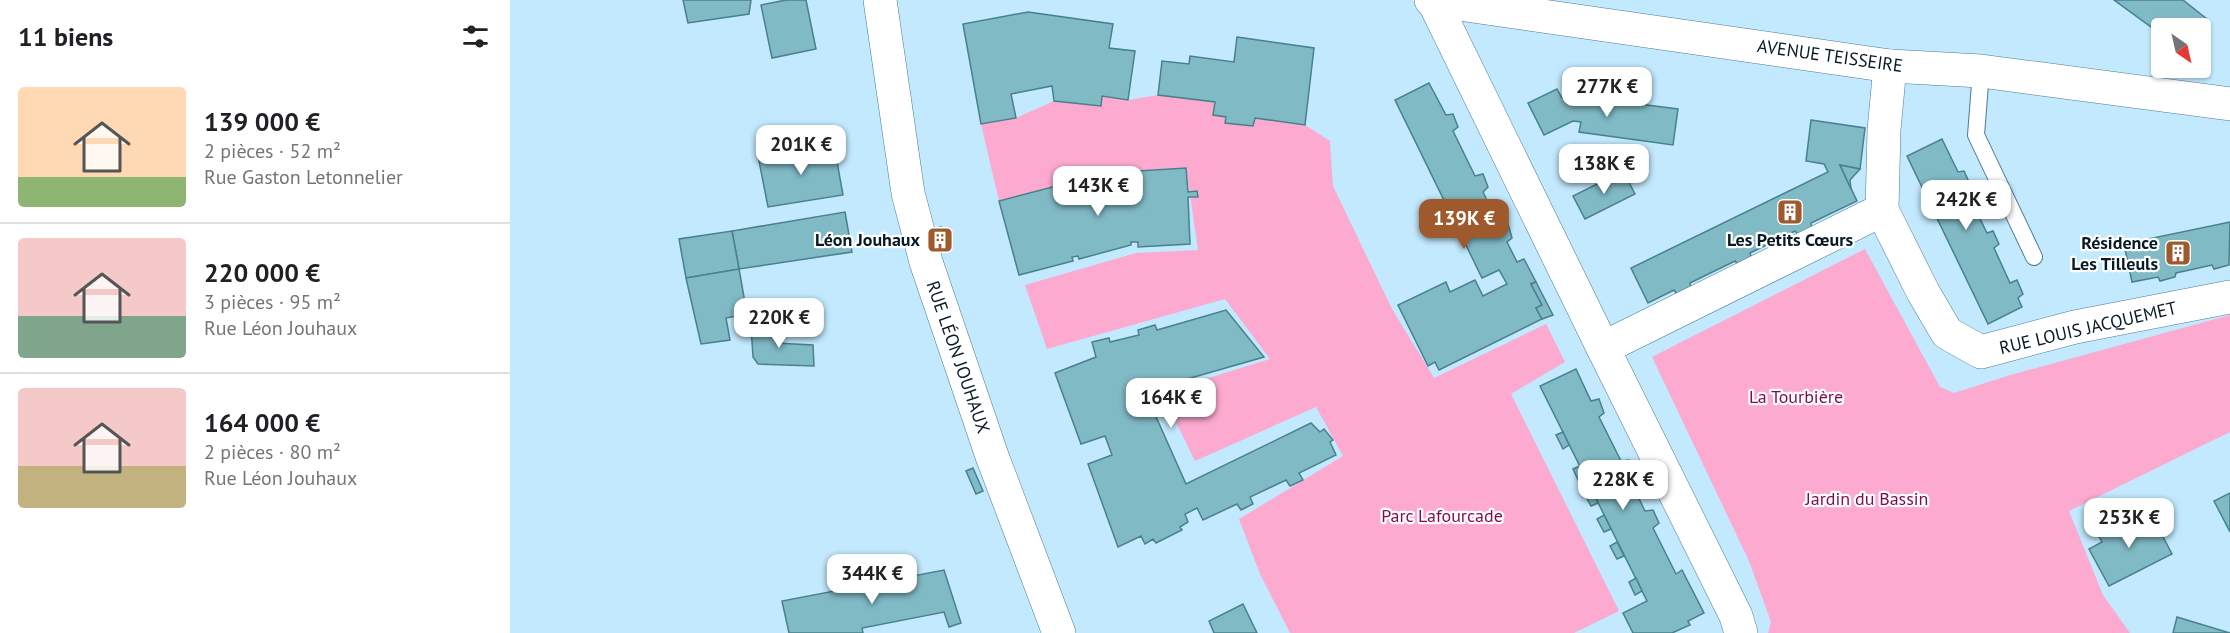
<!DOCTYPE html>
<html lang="fr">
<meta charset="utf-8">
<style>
:root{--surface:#fff;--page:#f6f6f6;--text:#202124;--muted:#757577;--line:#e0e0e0;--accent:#9e592d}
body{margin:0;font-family:"PT Sans",sans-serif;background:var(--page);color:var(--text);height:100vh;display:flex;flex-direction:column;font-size:22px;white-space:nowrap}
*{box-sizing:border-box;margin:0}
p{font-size:20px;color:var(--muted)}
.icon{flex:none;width:33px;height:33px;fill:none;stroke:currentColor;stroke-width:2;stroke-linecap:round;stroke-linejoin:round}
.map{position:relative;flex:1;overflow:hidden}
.sheet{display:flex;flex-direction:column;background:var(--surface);width:510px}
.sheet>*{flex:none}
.needle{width:39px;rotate:146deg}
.tools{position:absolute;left:1641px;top:18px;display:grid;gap:12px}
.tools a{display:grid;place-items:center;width:60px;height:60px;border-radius:6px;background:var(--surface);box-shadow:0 2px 4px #0004;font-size:30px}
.price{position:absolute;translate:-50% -51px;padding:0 14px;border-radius:12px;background:#fff;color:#222;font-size:20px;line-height:39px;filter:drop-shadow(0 2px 3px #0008)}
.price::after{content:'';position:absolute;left:50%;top:36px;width:18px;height:14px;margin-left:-9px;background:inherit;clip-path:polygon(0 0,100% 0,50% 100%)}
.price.on{background:var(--accent);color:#fff}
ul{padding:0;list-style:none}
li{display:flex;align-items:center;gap:18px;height:150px;padding:0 18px}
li+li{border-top:2px solid var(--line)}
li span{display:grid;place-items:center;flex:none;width:168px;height:120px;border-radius:6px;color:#555}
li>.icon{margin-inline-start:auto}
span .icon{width:72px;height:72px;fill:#fffc;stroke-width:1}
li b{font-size:26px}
h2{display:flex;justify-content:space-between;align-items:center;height:72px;padding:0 18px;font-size:26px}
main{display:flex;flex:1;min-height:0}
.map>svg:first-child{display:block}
</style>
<main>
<section class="sheet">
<h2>11 biens<svg class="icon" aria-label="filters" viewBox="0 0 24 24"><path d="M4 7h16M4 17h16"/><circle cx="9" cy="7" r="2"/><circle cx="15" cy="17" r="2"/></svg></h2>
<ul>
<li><span style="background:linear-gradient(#ffd9b3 75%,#8fb573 0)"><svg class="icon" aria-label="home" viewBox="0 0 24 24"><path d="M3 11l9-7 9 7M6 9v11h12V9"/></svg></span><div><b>139 000 €</b><p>2 pièces · 52 m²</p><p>Rue Gaston Letonnelier</p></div></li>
<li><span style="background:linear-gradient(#f6c9c9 65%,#7fa58c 0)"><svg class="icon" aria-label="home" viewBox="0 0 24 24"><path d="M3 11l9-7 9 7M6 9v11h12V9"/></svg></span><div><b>220 000 €</b><p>3 pièces · 95 m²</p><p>Rue Léon Jouhaux</p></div></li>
<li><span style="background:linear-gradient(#f6c9c9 65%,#c2b280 0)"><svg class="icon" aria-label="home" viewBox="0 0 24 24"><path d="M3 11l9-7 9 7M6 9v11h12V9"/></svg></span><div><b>164 000 €</b><p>2 pièces · 80 m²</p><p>Rue Léon Jouhaux</p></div></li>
</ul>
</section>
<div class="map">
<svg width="1720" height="633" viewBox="0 0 1720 633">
<rect width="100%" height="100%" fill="#c2e9fe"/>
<!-- green -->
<g fill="#fdaad0">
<polygon points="648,95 705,102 703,115 716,117 716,123 743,126 745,118 795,125 820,141 823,186 882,309 924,378 1036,324 1055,362 1001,394 1109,611 1064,633 780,633 750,574 729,519 833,456 806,407 685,461 662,414 663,389 760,359 715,299 537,349 515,285 626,253 688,250 676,168 596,173 489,201 471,124 506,118 544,101 590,106 592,96 618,100"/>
<polygon points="1355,249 1430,387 1444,393 1497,376 1720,315 1720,432 1559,511 1593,595 1620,633 1258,633 1261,622 1239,561 1142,357"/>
</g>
<!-- building -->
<g fill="#80bac5" stroke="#48818b" stroke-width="1.5">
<polygon points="173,0 241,0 239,14 178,23"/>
<polygon points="276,0 296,0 306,49 262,58 251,5"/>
<polygon points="1604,0 1673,0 1697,19 1689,28 1652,28 1652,35"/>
<polygon points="518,12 603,24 599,48 625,51 618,100 592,96 591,106 544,101 542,86 501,94 506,118 471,124 453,24"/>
<polygon points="727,37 804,48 795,125 745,118 743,126 715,123 716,117 703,115 705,102 648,95 652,61 679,64 680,56 724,62"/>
<polygon points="919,83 936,115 943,114 948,127 943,131 965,176 973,174 978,187 973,192 990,227 998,224 1002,238 997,242 1007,262 1014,259 1026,282 1021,284 1032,305 1026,308 1032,319 929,370 925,362 918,366 888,305 936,282 940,292 965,280 973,296 997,284 989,270 972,278 885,100"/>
<polygon points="1047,89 1052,98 1073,101 1074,97 1168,109 1163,145 1069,132 1071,122 1063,121 1034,135 1018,103"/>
<polygon points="1301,120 1355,128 1350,169 1330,165 1347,201 1301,223 1302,230 1290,237 1285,231 1240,253 1242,260 1230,267 1225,261 1180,283 1181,289 1169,297 1164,290 1138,303 1121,268 1318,172 1314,164 1296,161"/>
<polygon points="1432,139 1448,172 1454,171 1460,184 1455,188 1477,233 1483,231 1489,244 1484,248 1500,283 1507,280 1513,294 1508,298 1512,307 1478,324 1397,156"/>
<polygon points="324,145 333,195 258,207 248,156"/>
<polygon points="1330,165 1350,169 1340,180 1341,189"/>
<polygon points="676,168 678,192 687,191 688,197 678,197 680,244 628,247 628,242 621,242 621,245 569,259 568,256 562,257 563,261 509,275 489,201 596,173"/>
<polygon points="1113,171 1125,194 1075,219 1063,196"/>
<polygon points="335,212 342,252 229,269 222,231"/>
<polygon points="1720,222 1719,265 1704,269 1702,265 1666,273 1665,277 1650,281 1648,277 1622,282 1614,244"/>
<polygon points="431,227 438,249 430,252 423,230"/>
<polygon points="222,231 229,269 176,278 169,239"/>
<polygon points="229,269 237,314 216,318 220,340 191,344 176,278"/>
<polygon points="1026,282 1043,315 1032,319 1026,308 1032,305 1021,284"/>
<polygon points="716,310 754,357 649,387 654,407 643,410 676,484 801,423 810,432 814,429 823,440 820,442 826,455 789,473 793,480 780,486 776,480 740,497 743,504 731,510 727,504 693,520 687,508 675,514 678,522 670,527 672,530 646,543 643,539 635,544 631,536 608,547 578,464 602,455 595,436 571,444 545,373 586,357 582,342 599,338 600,342 629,335 628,330 645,325 647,330"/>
<polygon points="241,326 264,326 266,343 303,345 304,366 248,364 243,357"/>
<polygon points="1066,369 1081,401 1089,399 1094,413 1089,417 1111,461 1119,460 1124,473 1119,478 1135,511 1143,510 1149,523 1143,528 1166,574 1172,570 1194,613 1178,621 1180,625 1162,633 1123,633 1113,613 1137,601 1030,386"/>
<polygon points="1053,432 1059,445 1053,449 1046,435"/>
<polygon points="1070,466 1076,479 1069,482 1063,469"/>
<polygon points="463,468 473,491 466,494 456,471"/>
<polygon points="1081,489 1088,503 1081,506 1074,493"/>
<polygon points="1720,493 1720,532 1704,501"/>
<polygon points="1094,515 1101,529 1094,532 1087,519"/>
<polygon points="1626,515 1630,523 1642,516 1662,554 1599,586 1579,549 1592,542 1588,535"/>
<polygon points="1107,542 1114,556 1107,559 1100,546"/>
<polygon points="434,570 451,623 439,627 434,612 352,628 353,633 279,633 272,601"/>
<polygon points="1126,578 1132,591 1125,595 1119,582"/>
<polygon points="733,604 747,633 704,633 699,621"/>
<polygon points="1667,617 1720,633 1663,633"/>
</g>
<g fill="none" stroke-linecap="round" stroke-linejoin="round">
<defs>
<polyline id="lane" points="1471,71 1466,135 1524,257"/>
<g id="street">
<polyline points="923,0 1093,348"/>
<polyline points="1380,66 1374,130 1372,210 1413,292 1437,333 1471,352 1565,327 1720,297"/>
<polyline points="1231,633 1226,616 1093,348 1372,210"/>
</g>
<g id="secondary">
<polyline points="370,0 398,193 416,262 482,456 549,633"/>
<polyline points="921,0 1380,66 1471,71 1720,104"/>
</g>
</defs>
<!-- lane casing -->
<use href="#lane" stroke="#4d7b92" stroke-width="18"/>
<!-- street casing -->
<use href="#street" stroke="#4d7b92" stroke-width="34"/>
<!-- secondary casing -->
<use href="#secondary" stroke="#4d7b92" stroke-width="34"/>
<!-- lane -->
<use href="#lane" stroke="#fff" stroke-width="16"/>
<!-- street -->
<use href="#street" stroke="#fff" stroke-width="33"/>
<!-- secondary -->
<use href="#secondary" stroke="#fff" stroke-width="33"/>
</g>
<!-- icons -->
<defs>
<symbol id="building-square" viewBox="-11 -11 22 22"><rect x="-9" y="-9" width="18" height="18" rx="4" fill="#9e592d" stroke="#fff"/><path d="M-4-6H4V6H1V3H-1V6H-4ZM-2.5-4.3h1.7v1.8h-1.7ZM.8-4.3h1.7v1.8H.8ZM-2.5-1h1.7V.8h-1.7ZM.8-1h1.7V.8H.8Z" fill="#fff"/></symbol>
</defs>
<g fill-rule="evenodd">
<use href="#building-square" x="1265" y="197" width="30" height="30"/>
<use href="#building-square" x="415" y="225" width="30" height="30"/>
<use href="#building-square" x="1653" y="238" width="30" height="30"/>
</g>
<g text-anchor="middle" stroke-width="4.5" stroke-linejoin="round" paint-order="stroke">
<!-- street labels -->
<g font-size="18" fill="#081b24" stroke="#fff">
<text transform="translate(1320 56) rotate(8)" y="6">AVENUE TEISSEIRE</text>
<text transform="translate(1578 328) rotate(-13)" y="6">RUE LOUIS JACQUEMET</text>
<text transform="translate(448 357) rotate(71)" y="6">RUE LÉON JOUHAUX</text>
</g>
<!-- poi labels -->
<g font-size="18" font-weight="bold" fill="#081b24" stroke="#fff" text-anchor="end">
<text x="410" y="246">Léon Jouhaux</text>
<text x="1280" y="246" text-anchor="middle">Les Petits Cœurs</text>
<text x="1648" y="249">Résidence<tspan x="1648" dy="21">Les Tilleuls</tspan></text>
</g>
<!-- park labels -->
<g font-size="18" fill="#7f0a51" stroke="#fff">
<text x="1286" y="403">La Tourbière</text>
<text x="1357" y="505">Jardin du Bassin</text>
<text x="932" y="522">Parc Lafourcade</text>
</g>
</g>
</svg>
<div class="tools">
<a><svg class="needle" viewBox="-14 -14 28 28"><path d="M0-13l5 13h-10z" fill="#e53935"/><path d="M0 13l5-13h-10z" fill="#757577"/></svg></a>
</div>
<b class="price" style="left:1097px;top:118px">277K €</b>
<b class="price" style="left:291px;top:176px">201K €</b>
<b class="price" style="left:1094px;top:195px">138K €</b>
<b class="price" style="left:588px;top:217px">143K €</b>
<b class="price" style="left:1456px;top:231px">242K €</b>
<b class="price on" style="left:954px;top:250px">139K €</b>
<b class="price" style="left:269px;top:349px">220K €</b>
<b class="price" style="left:661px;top:429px">164K €</b>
<b class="price" style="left:1113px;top:511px">228K €</b>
<b class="price" style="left:1619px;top:549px">253K €</b>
<b class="price" style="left:362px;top:605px">344K €</b>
</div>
</main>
